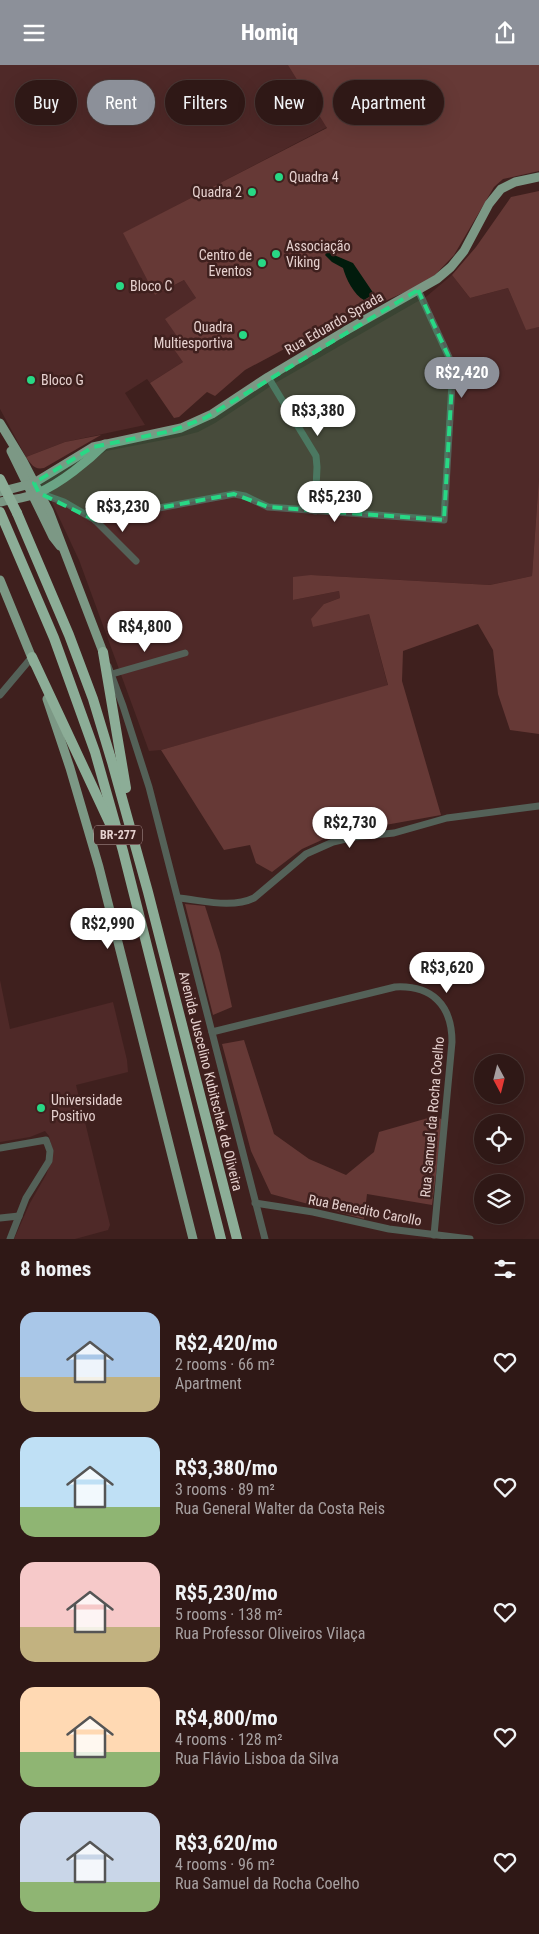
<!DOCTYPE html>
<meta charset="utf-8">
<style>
:root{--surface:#2f1816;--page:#37211f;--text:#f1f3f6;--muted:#a7a0a1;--line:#4a3735;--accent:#8c9099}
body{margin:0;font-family:"Roboto Condensed",sans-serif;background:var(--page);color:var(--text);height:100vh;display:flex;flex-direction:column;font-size:19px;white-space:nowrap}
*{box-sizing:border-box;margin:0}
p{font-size:16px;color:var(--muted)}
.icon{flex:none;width:28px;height:28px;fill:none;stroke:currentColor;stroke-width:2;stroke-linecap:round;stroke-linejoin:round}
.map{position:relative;height:1174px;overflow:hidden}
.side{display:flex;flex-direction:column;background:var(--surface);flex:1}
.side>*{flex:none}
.banner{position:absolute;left:15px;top:15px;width:510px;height:45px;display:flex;gap:10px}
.needle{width:32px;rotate:173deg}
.tools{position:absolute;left:474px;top:989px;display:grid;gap:10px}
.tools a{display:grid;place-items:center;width:50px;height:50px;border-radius:50%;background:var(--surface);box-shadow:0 5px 20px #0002,0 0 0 1px var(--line);font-size:25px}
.price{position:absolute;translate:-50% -42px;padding:0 11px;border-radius:18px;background:#fff;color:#222;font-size:16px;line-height:32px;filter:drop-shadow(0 1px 2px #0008)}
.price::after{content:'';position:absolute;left:50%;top:30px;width:15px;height:11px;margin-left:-8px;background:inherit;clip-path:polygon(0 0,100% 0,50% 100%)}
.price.current{background:var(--accent);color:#fff}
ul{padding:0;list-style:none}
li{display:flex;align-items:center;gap:15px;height:125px;padding:0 20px}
li span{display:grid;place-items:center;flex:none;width:140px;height:100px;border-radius:15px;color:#555}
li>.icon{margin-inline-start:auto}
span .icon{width:60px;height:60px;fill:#fffc;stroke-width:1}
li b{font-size:21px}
h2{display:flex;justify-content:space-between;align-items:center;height:60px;padding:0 20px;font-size:21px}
.chip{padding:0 18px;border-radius:22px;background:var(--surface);box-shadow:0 5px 20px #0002,0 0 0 1px var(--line);font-size:18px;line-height:45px}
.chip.current{background:var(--accent);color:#fff}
header{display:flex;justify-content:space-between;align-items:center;height:65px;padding:0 20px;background:var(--accent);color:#fff;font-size:22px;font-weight:800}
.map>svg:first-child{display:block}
</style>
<header><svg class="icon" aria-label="menu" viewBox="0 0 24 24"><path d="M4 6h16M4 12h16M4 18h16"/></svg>Homiq<svg class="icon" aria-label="share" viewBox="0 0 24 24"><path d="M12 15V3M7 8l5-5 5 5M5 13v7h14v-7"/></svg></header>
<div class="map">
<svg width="539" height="1174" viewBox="0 0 539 1174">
<rect width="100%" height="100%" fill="#3f201e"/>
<!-- built -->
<g fill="#4f2928">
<polygon points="0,0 446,0 124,168 155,230 184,215 196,233 179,274 183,297 150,318 147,314 125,328 145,360 65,377 26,392 0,344"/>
<polygon points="452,210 470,233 508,223 526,264 539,262 539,413 532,511 490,520 311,510 293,535 339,526 340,533 324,539 369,549 388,621 161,685 149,686 79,495 48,429 106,386 179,372 198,367 215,358 277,317 427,231"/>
<polygon points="0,915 10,964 113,937 127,995 128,1007 76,1020 110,1160 108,1165 75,1174 14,1174 30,1138 46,1110 50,1099 52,1083 49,1071 45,1066 30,1072 0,1077"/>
</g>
<!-- green -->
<g fill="#663936">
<polygon points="288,0 539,0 539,106 503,114 494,122 454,190 434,211 414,223 383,237 322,272 318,266 245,305 215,331 207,327 179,352 174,353 150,318 183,297 171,280 179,274 165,254 196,233 184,215 155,230 123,168 327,63"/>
<polygon points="539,126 539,262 526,265 508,223 470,233 452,210 476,182 511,132"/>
<path d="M101,370l-57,33c-10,2 -12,-3 -18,-11l39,-15z"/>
<polygon points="539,413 539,669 510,665 498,629 493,585 478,559 403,586 402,616 441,750 335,769 302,784 272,807 256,798 250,780 224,785 161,685 388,620 369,549 313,562 311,554 324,539 340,533 339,526 293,535 293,512 311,510 490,520 532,511"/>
<polygon points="185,839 205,841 220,888 232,942 213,950"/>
<polygon points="244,975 274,1069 309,1094 346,1110 374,1087 379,1067 435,1051 443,1055 432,1140 367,1129 364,1154 271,1129 251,1086 222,979"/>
</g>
<!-- water -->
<path fill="#011b0c" d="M327,187l26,11 21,31 -10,6c-10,-5 -18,-21 -21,-32l-11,-6 -7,-7z"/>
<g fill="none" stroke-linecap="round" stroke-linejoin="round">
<!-- minor -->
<g stroke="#546158" stroke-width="7">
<polyline points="268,312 316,391 317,402 315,446"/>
<polyline points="39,428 64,437 95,455 136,496"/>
<polyline points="95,455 234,429 245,431 268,442 444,455 453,301 418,225"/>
<polyline points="108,601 123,641 149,722 265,1174"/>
<polyline points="112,609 185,588"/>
<polyline points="0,630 32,592"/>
<path d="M178,833c24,2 53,11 76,0l52,-44 27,-12 21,-5 40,-4 53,-15 92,-12"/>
<path d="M212,967l183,-45c37,-2 57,18 57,55l-18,193"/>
<polyline points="0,1083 46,1075 50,1086 49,1096 26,1133 10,1174"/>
<polyline points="255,1138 313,1147 389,1164 470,1174"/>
<polyline points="0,1153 19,1151"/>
</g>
<!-- major -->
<g stroke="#7c9885" stroke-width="9">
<polyline points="0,358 23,396 49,446 103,587"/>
<polyline points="11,386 53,472 60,481"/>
<polyline points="0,427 34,418 93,382 181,363 212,349 268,312 345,266 437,214 451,202 464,186 489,139 501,124 515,117 539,112"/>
<path d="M0,437c13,-3 27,-4 38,-9 23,-10 50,-32 67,-49"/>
<polyline points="0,515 34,598"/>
<polyline points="47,634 70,703 99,802 193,1174"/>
</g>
<!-- highway -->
<g stroke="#8cad97" stroke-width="10">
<polyline points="0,447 54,573 95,687 123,786 221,1174"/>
<polyline points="17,448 69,570 93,634 112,697 148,827 237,1174"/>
<polyline points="103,587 126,723"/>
<polyline points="32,592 110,759"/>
</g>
<!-- highway-bridge -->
<polyline stroke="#8cad97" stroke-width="10" points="0,414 17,448"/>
</g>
<!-- marked area -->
<path fill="#28d885" fill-opacity="0.2" stroke="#28d885" stroke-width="4" stroke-dasharray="10 6" stroke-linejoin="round" d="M418,225l35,76 -9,154 -176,-13 -34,-13 -139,26 -56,-27 -5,-10 59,-36 78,-16 34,-13z"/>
<!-- markers -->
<g fill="#28d885" stroke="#3f201e" stroke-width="2">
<circle cx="279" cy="112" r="5"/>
<circle cx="252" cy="127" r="5"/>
<circle cx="276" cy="189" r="5"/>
<circle cx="262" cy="198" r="5"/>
<circle cx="120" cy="221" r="5"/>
<circle cx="243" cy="270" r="5"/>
<circle cx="31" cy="315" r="5"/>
<circle cx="41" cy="1043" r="5"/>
</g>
<g text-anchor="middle" stroke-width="5" stroke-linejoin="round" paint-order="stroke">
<!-- shield labels -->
<rect fill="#3f201e" stroke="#b49c9a" stroke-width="1" x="94" y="760.5" width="48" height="19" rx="4"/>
<g font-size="12" font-weight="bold" fill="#e6d1cf">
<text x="118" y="774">BR-277</text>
</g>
<!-- poi labels -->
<g font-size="14" fill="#e6d1cf" stroke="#3f201e" text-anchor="start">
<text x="289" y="117">Quadra 4</text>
<text x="242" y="132" text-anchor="end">Quadra 2</text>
<text x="286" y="186">Associação<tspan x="286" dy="16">Viking</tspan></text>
<text x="252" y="195" text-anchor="end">Centro de<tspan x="252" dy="16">Eventos</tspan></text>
<text x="130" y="226">Bloco C</text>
<text x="233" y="267" text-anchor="end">Quadra<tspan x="233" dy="16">Multiesportiva</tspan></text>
<text x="41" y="320">Bloco G</text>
<text x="51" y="1040">Universidade<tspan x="51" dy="16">Positivo</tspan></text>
</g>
<!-- street labels -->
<g font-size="14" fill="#e6d1cf" stroke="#3f201e">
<text transform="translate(334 258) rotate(-30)" y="5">Rua Eduardo Sprada</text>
<text transform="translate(211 1016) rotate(76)" y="5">Avenida Juscelino Kubitschek de Oliveira</text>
<text transform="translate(432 1052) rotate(-85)" y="5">Rua Samuel da Rocha Coelho</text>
<text transform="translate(365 1145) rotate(11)" y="5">Rua Benedito Carollo</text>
</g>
</g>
</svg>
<div class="tools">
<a><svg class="needle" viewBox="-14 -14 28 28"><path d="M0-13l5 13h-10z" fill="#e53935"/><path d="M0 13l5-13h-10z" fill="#a7a0a1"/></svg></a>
<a><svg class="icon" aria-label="locate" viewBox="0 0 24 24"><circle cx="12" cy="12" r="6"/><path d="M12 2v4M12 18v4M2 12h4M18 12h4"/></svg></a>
<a><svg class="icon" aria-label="layers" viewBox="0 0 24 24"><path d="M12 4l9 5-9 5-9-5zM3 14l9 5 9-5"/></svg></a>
</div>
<b class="price current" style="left:462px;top:334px">R$2,420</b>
<b class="price" style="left:318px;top:372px">R$3,380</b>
<b class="price" style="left:335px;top:458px">R$5,230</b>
<b class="price" style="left:123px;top:468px">R$3,230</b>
<b class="price" style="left:145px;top:588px">R$4,800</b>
<b class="price" style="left:350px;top:784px">R$2,730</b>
<b class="price" style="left:108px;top:885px">R$2,990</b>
<b class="price" style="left:447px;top:929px">R$3,620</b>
<div class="banner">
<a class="chip">Buy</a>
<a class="chip current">Rent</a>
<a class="chip">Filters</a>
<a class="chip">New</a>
<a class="chip">Apartment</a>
</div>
</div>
<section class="side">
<h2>8 homes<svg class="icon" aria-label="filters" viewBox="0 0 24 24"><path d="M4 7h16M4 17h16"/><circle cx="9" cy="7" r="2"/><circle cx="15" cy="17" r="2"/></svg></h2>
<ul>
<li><span style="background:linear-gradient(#a9c7e8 65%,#c2b280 0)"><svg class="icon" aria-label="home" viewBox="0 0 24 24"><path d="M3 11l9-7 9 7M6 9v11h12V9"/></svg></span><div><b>R$2,420/mo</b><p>2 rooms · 66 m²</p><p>Apartment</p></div><svg class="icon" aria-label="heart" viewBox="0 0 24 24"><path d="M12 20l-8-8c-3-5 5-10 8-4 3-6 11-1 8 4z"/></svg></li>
<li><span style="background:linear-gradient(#bfe0f5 70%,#8fb573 0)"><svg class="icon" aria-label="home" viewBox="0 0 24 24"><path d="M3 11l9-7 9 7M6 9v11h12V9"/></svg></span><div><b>R$3,380/mo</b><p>3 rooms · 89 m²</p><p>Rua General Walter da Costa Reis</p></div><svg class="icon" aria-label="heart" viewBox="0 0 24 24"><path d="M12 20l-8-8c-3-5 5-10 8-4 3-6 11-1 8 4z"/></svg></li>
<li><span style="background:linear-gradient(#f6c9c9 65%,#c2b280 0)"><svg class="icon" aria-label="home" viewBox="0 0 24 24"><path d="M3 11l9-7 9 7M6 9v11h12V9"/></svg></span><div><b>R$5,230/mo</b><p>5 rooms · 138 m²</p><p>Rua Professor Oliveiros Vilaça</p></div><svg class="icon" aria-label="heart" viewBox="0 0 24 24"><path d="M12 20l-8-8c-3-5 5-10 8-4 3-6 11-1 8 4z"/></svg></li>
<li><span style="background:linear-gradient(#ffd9b3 65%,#8fb573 0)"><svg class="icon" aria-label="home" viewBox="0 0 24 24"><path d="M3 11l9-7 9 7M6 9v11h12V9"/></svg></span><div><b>R$4,800/mo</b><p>4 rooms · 128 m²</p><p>Rua Flávio Lisboa da Silva</p></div><svg class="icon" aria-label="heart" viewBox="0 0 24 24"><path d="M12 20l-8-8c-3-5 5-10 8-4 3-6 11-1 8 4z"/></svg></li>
<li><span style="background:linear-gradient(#c9d6e8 70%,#8fb573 0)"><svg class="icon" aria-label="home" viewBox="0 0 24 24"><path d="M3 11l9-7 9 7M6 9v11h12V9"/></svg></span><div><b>R$3,620/mo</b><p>4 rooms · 96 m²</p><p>Rua Samuel da Rocha Coelho</p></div><svg class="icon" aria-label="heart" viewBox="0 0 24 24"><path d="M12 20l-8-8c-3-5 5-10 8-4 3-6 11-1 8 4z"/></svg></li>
</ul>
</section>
